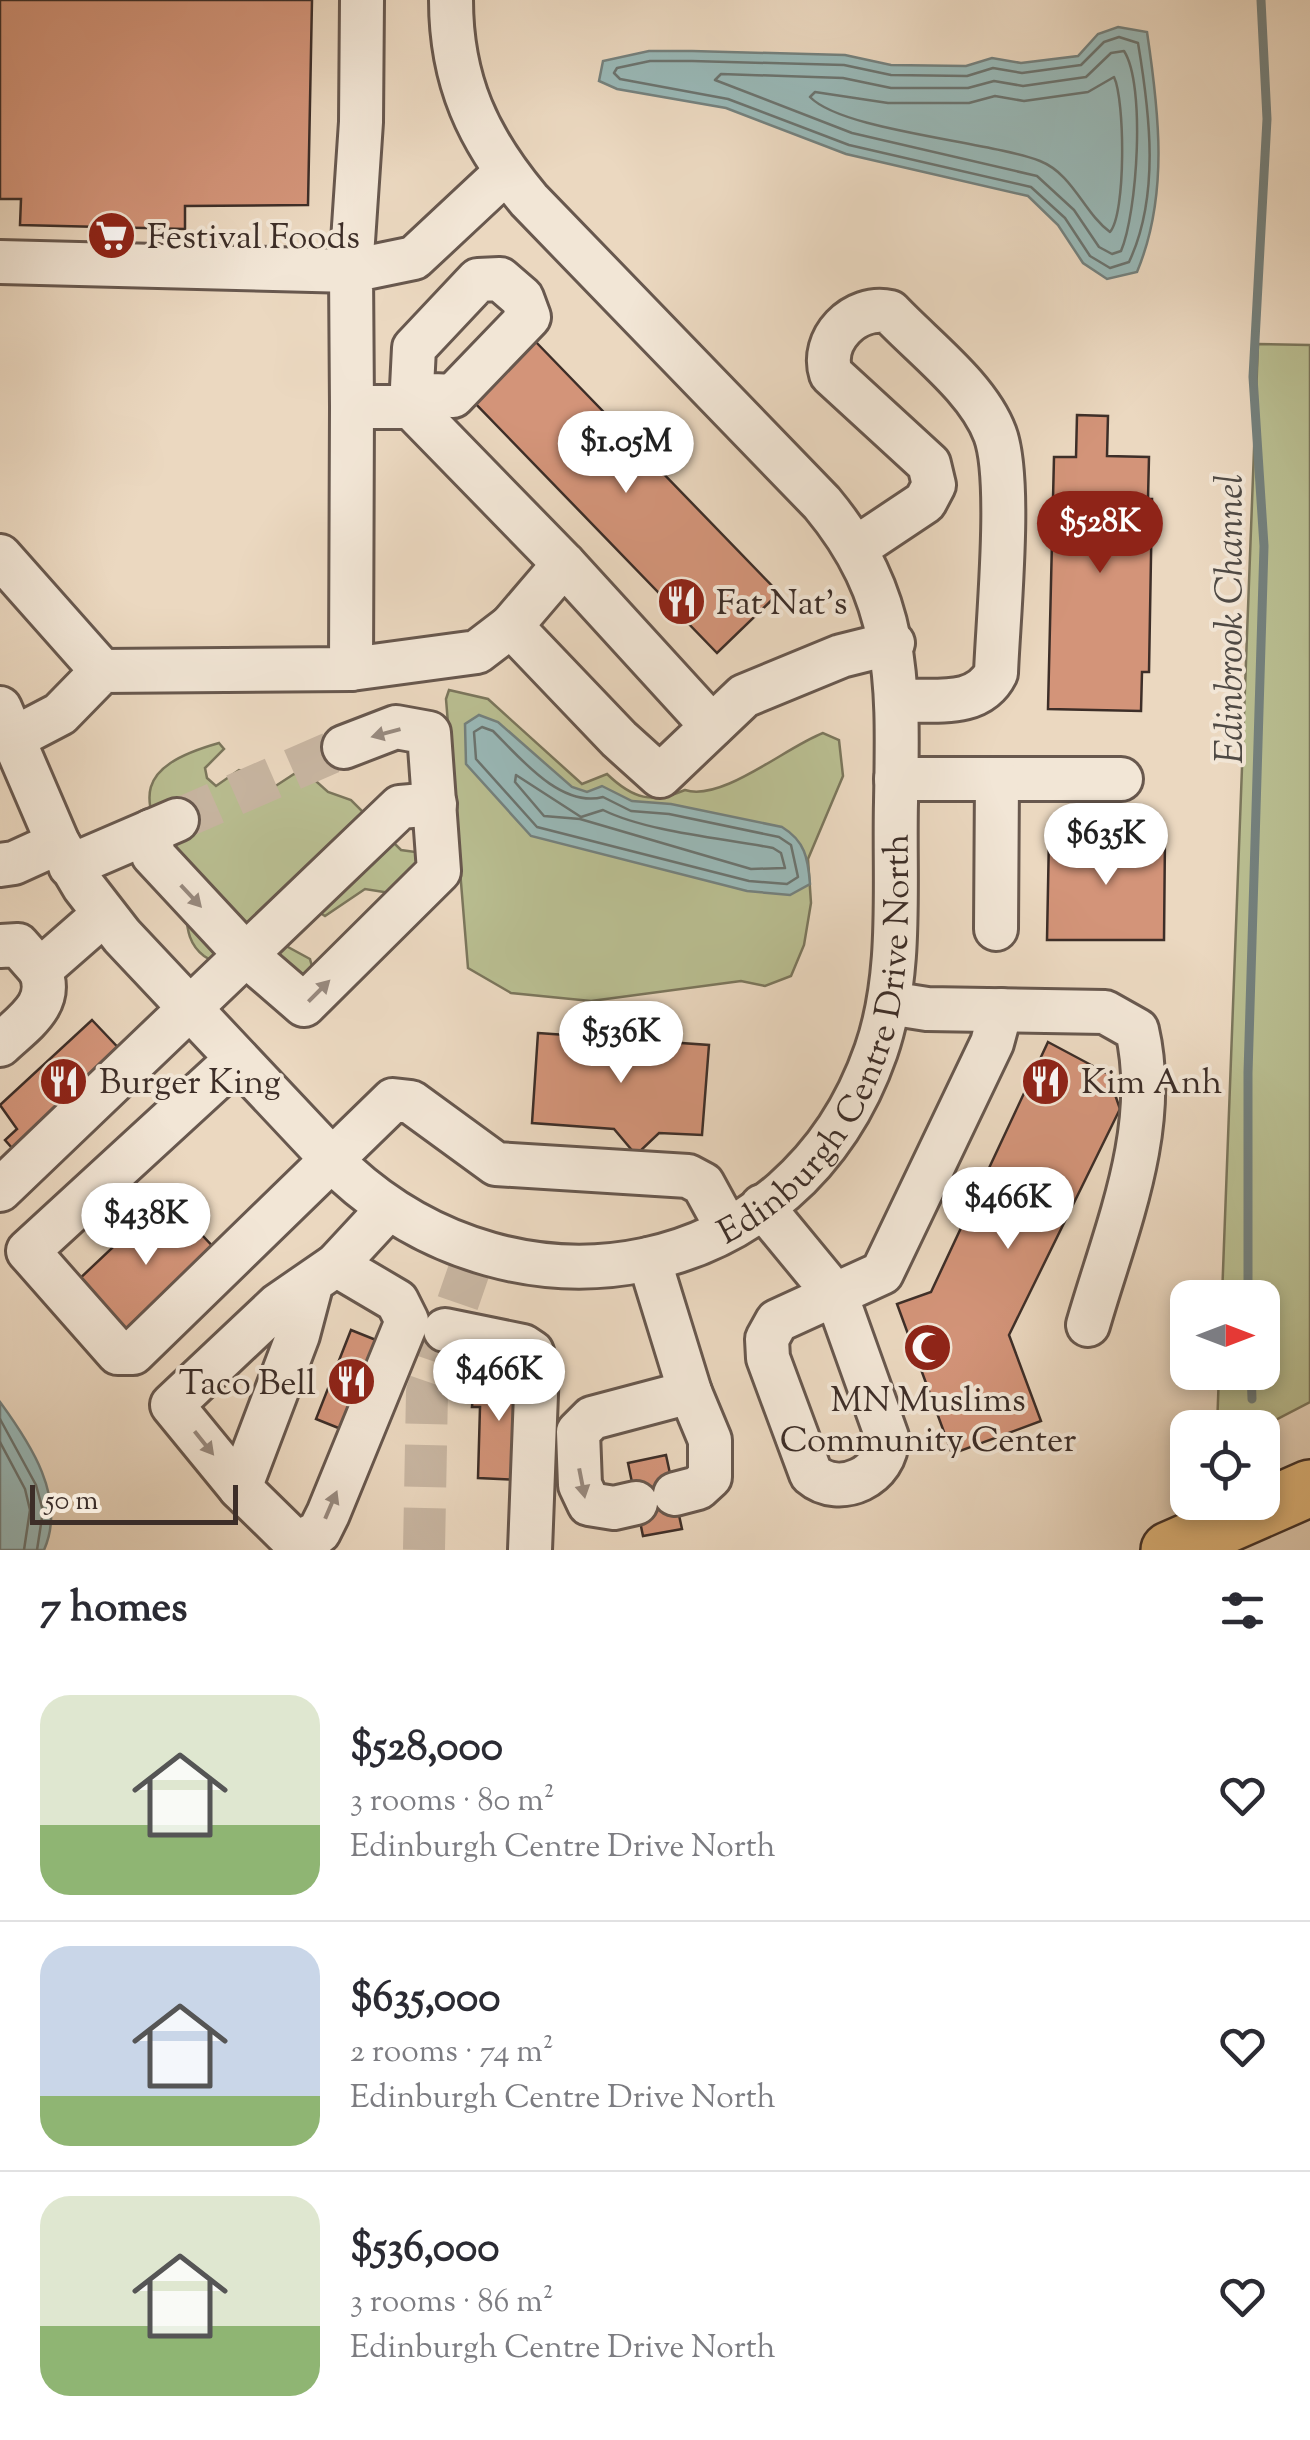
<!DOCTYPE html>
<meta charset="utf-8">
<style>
:root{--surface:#fff;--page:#f2f2f3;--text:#2b2b33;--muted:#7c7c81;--line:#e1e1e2;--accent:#8f2418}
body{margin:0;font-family:"Sorts Mill Goudy",serif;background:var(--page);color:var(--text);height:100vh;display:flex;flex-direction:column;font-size:38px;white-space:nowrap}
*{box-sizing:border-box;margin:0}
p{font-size:32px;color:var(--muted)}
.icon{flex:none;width:55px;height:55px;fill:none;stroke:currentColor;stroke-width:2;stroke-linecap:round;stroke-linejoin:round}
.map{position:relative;height:1550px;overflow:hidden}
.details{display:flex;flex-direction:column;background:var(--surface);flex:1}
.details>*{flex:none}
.needle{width:65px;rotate:90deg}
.buttons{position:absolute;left:1170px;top:1280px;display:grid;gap:20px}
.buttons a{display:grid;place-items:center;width:110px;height:110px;border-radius:20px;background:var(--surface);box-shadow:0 5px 15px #0003;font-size:50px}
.scale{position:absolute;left:30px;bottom:25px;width:208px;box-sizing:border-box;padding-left:10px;border:5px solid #3d2e28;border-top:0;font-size:28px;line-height:35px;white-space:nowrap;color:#3d2e28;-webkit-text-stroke:8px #f2e6d6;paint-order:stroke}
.price{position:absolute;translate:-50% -85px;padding:0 22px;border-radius:35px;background:#fff;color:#222;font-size:32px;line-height:65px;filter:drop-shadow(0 2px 5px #0008)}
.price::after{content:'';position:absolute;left:50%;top:60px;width:30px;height:22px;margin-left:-15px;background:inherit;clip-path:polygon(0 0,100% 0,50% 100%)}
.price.current{background:var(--accent);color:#fff}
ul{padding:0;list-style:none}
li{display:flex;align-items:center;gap:30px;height:250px;padding:0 40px}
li+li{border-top:2px solid var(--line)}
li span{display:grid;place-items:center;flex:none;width:280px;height:200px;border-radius:30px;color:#555}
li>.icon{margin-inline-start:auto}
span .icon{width:120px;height:120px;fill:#fffc;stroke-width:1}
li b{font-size:42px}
h2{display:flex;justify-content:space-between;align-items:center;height:120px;padding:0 40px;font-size:42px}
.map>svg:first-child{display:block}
</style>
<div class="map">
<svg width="1310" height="1550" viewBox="0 0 1310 1550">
<rect width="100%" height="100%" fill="#ebd8c0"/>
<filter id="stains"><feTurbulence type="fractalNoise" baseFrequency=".002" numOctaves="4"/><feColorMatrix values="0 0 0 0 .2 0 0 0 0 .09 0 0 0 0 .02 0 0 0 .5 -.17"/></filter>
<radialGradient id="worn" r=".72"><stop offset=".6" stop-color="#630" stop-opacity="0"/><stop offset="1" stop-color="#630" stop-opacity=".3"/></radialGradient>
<!-- green -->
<g fill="#b9be91" stroke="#7b765c" stroke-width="2.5">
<polygon points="1258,344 1310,345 1310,1402 1262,1427 1217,1428 1219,1373 1262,1372 1262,1298 1222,1297"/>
<path d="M449,690l39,9 94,85 25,-10c26,25 45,30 78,16 37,12 101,-43 138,-57l16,7 4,36 -35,83 3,44 -7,42 -13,31 -26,10 -24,-5 -150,20 -80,-8 -43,-25 -22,-269z"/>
<path d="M219,743l5,6 -19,19 2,10 9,8 23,-16 18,4 14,15 23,-15h14l20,18 23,8 50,50 22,3 -1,45 -57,-9 -40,27 -11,-7 -37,32 33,18 5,19c-36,-2 -81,0 -111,-22 -22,-17 -15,-40 -22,-63 -26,-78 -73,-119 37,-150z"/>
</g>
<!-- water -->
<g fill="#99b9b8" stroke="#74817e" stroke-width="2.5">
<path d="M1118,27l29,5c12,80 22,163 -10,240l-30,7 -24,-16 -25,-38 -30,-29 -182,-42 -120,-46 -109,-19 -18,-8 4,-20 46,-10h43l153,4 46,10 75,1 26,-8 29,5 57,-7 20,-22z"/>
<path d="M479,715l19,7 74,65 15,5 15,-6 30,15 39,3 111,23c23,14 26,31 28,57l-20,11 -43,-4 -216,-55 -65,-72 -1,-40z"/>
<path d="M0,1402c30,41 67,96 44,148h-44z"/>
</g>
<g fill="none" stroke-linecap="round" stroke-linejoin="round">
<!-- shore -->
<g stroke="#6b7470" stroke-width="2.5">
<path d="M1119,37l19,6c12,71 22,153 -9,219l-19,6 -20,-12 -25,-38 -34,-31 -182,-42 -121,-46 -108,-20 -6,-6 3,-5 33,-7h42l152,4 47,10 76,1 26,-8 29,5 59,-8 23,-23z"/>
<path d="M1124,51c22,34 13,163 -3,200l-9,3 -13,-7 -25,-37 -37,-34 -185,-43 -137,-53 6,-6 122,4 48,10h77l26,-7 29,5 63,-9 25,-24z"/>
<path d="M1114,77c11,23 12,137 -4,155 -26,-19 -37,-58 -70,-71 -52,-20 -197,-30 -230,-64l5,-5 73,11h81l26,-7 29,5 64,-9z"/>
<path d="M482,727l11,4c28,28 68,77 110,66l28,14 38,3 110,23 12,8 7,32 -11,7 -38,-3 -212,-54 -61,-68 -2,-27z"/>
<path d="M516,775l65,42 22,-7c45,22 118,28 170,38l8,5 4,15 -34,1 -171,-50 -36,-3 -29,-34z"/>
<polyline points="0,1419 36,1485 43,1511 37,1550"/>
<polyline points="0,1442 25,1489 30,1510 24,1550"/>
</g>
<!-- stream -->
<g stroke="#74817e" stroke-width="9">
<polyline points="1248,1298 1248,1073 1264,546 1253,377 1267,119 1261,0"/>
<polyline points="1251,1372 1252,1399"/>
</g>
</g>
<!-- building -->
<g fill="#d39479" stroke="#3d2e28" stroke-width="2.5">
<polygon points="0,0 312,0 308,205 185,206 185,229 20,225 21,199 0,199"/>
<polygon points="534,340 779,593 717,653 472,400"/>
<polygon points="1077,415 1108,416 1107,456 1149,457 1148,499 1152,499 1149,672 1142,672 1141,711 1048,709 1054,457 1076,457"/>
<polygon points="1165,835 1164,940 1047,940 1049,836"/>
<polygon points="92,1020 127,1057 20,1157 5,1140 17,1129 0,1105"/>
<polygon points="538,1033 709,1045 702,1135 659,1133 636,1155 614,1129 532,1123"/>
<polygon points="1048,1042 1108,1074 1120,1109 1009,1335 1041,1421 952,1454 897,1304 931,1292"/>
<polygon points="166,1197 218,1252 127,1338 75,1283"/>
<polygon points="351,1330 386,1344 351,1433 316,1419"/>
<polygon points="480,1370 523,1372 518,1480 478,1478 480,1407 472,1407 473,1393 479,1393"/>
<polygon points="666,1455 682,1529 643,1536 628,1463"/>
</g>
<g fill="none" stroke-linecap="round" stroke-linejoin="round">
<!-- minor-tunnel -->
<g stroke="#c8b6a2" stroke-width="42" stroke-dasharray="42 21" stroke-linecap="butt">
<polyline points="177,820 344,747"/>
<polyline points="424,1550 427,1392 475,1253"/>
</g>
<defs>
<g id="minor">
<polyline points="506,172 414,258 351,271 352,407 411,407 564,564"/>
<polyline points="0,262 351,271 361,122 362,0"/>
<polyline points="411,407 414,348 478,280 500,279 522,298 529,317 453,396 412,394"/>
<path d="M856,548l69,-46 9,-17 -5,-21 -98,-90c-11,-34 23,-70 59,-62 34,36 88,76 105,122 17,45 3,185 1,239 -18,36 -62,26 -99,28"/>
<polyline points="0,556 102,671"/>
<polyline points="511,626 564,564 712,726"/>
<polyline points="351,669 352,407"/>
<path id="s1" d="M0,708l58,135 26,44 38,49 222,236c176,162 451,112 532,-121 27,-78 18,-167 20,-249 2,-118 6,-203 -74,-299l-293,-303c-51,-61 -78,-119 -78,-200"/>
<polyline points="16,737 60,714 102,671 351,669 477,652 511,626 619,739 660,776 744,696 841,656 893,643"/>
<polyline points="896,779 1121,779"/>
<polyline points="151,831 153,855 246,955 304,1005 439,871 429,733 396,727 344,747"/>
<polyline points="0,865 14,863 58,843"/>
<polyline points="70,866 177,820"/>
<polyline points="996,929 997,779"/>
<polyline points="0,946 18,945 40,970 104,914"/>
<path d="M889,1003l38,6 178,3 32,18c23,99 -22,201 -49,295"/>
<path d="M0,1045c23,-22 55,-41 40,-75"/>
<polyline points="237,1059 28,1251 118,1353 133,1353 393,1100 411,1102 496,1164 688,1176 703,1184 727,1228"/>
<polyline points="0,1190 400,807 435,804"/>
<path d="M762,1206l75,91 50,140c1,39 -47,62 -76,37l-43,-116 -1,-19 10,-18 105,-48 110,-230 9,-33"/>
<polyline points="649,1259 690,1392"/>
<polyline points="312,1282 298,1335 240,1488 172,1405 278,1305 336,1265 387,1210"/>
<polyline points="445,1330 523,1346 532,1352 537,1368 530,1550"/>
<polyline points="240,1488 290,1537 301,1541 319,1532 328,1514 407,1321 397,1301 336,1265"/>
<polyline points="636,1503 614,1508 589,1504 580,1485 578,1432 592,1418 690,1392 710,1440 710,1477 698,1488 675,1494"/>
</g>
<polyline id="highway" points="1169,1550 1310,1488"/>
</defs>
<!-- minor casing -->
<use href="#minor" stroke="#68584e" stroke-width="48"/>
<!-- highway casing -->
<use href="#highway" stroke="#3d2e28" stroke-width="60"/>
<!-- minor -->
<use href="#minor" stroke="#f2e6d6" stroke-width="42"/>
<!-- highway -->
<use href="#highway" stroke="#e6bc80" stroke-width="55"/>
</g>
<!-- one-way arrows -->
<defs><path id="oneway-solid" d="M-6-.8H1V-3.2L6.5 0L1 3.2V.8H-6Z" transform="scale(2.5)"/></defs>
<g fill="#988a7f">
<use href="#oneway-solid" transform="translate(386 733) rotate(165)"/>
<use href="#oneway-solid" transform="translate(191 896) rotate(47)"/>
<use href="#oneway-solid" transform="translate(319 991) rotate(-45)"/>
<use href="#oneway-solid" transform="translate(204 1443) rotate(51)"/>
<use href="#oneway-solid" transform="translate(582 1483) rotate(79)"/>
<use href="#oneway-solid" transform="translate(331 1505) rotate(-67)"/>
</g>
<!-- icons -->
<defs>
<symbol id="supermarket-disc" viewBox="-11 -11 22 22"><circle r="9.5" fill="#8f2418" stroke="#f2e6d6"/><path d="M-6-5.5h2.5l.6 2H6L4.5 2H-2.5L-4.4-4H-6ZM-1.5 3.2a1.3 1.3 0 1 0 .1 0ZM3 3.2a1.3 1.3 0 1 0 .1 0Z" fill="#fff"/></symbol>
<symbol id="restaurant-disc" viewBox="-11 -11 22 22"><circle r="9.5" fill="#8f2418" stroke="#f2e6d6"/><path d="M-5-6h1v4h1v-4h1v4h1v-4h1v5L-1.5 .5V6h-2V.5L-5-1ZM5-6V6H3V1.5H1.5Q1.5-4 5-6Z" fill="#fff"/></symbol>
<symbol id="mosque-disc" viewBox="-11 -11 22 22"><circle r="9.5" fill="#8f2418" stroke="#f2e6d6"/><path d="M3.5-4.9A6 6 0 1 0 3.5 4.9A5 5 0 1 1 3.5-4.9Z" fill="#fff"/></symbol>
</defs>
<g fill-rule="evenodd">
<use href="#supermarket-disc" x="84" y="208" width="55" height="55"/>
<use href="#restaurant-disc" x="654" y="574" width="55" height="55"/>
<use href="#restaurant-disc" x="36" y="1054" width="55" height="55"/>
<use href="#restaurant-disc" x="1018" y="1054" width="55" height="55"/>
<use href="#mosque-disc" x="900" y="1320" width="55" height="55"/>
<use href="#restaurant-disc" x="324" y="1354" width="55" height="55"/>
</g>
<g text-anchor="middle" stroke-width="8" stroke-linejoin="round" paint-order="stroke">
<!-- poi labels -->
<g font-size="35" fill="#3d2e28" stroke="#f2e6d6" text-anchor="start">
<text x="147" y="248">Festival Foods</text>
<text x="716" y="614">Fat Nat's</text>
<text x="99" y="1093">Burger King</text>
<text x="1081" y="1093">Kim Anh</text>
<text x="316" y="1394" text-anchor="end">Taco Bell</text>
<text x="928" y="1411" text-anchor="middle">MN Muslims<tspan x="928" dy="40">Community Center</tspan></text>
</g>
<!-- street labels -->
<g font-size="35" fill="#3d2e28" stroke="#f2e6d6">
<text dy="12" stroke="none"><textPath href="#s1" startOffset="1222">Edinburgh Centre Drive North</textPath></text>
</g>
<!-- water labels -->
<g font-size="38" font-style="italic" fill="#4f4a45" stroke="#f2e6d6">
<text transform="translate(1229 619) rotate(-90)" y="13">Edinbrook Channel</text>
</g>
</g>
<rect width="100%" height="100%" filter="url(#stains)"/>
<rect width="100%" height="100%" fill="url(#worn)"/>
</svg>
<div class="buttons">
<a><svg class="needle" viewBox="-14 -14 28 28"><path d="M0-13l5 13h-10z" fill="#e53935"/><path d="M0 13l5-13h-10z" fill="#7c7c81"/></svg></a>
<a><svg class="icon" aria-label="locate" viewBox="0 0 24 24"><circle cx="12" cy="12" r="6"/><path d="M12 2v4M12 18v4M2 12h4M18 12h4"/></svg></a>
</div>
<div class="scale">50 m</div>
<b class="price" style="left:626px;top:496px">$1.05M</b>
<b class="price current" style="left:1100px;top:576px">$528K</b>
<b class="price" style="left:1106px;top:888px">$635K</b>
<b class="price" style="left:621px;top:1086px">$536K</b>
<b class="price" style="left:1008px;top:1252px">$466K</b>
<b class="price" style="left:146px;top:1268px">$438K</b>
<b class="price" style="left:499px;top:1424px">$466K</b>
</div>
<section class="details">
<h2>7 homes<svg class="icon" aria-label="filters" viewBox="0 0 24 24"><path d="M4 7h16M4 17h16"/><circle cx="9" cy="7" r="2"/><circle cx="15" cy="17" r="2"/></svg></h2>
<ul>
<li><span style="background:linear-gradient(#dfe7d0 65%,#8fb573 0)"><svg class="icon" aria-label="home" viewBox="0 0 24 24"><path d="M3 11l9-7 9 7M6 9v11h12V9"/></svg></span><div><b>$528,000</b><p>3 rooms · 80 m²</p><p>Edinburgh Centre Drive North</p></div><svg class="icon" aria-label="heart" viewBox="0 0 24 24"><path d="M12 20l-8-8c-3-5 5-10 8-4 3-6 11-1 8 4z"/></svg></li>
<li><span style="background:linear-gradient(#c9d6e8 75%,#8fb573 0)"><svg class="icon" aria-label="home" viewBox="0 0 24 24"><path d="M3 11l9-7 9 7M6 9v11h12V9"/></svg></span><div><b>$635,000</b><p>2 rooms · 74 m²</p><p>Edinburgh Centre Drive North</p></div><svg class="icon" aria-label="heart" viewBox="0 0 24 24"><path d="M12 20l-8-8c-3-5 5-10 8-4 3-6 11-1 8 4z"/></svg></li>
<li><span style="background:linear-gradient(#dfe7d0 65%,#8fb573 0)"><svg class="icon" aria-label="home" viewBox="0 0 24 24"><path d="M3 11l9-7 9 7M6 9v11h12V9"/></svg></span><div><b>$536,000</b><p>3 rooms · 86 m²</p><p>Edinburgh Centre Drive North</p></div><svg class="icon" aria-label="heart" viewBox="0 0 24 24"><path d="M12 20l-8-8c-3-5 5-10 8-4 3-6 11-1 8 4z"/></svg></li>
</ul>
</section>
